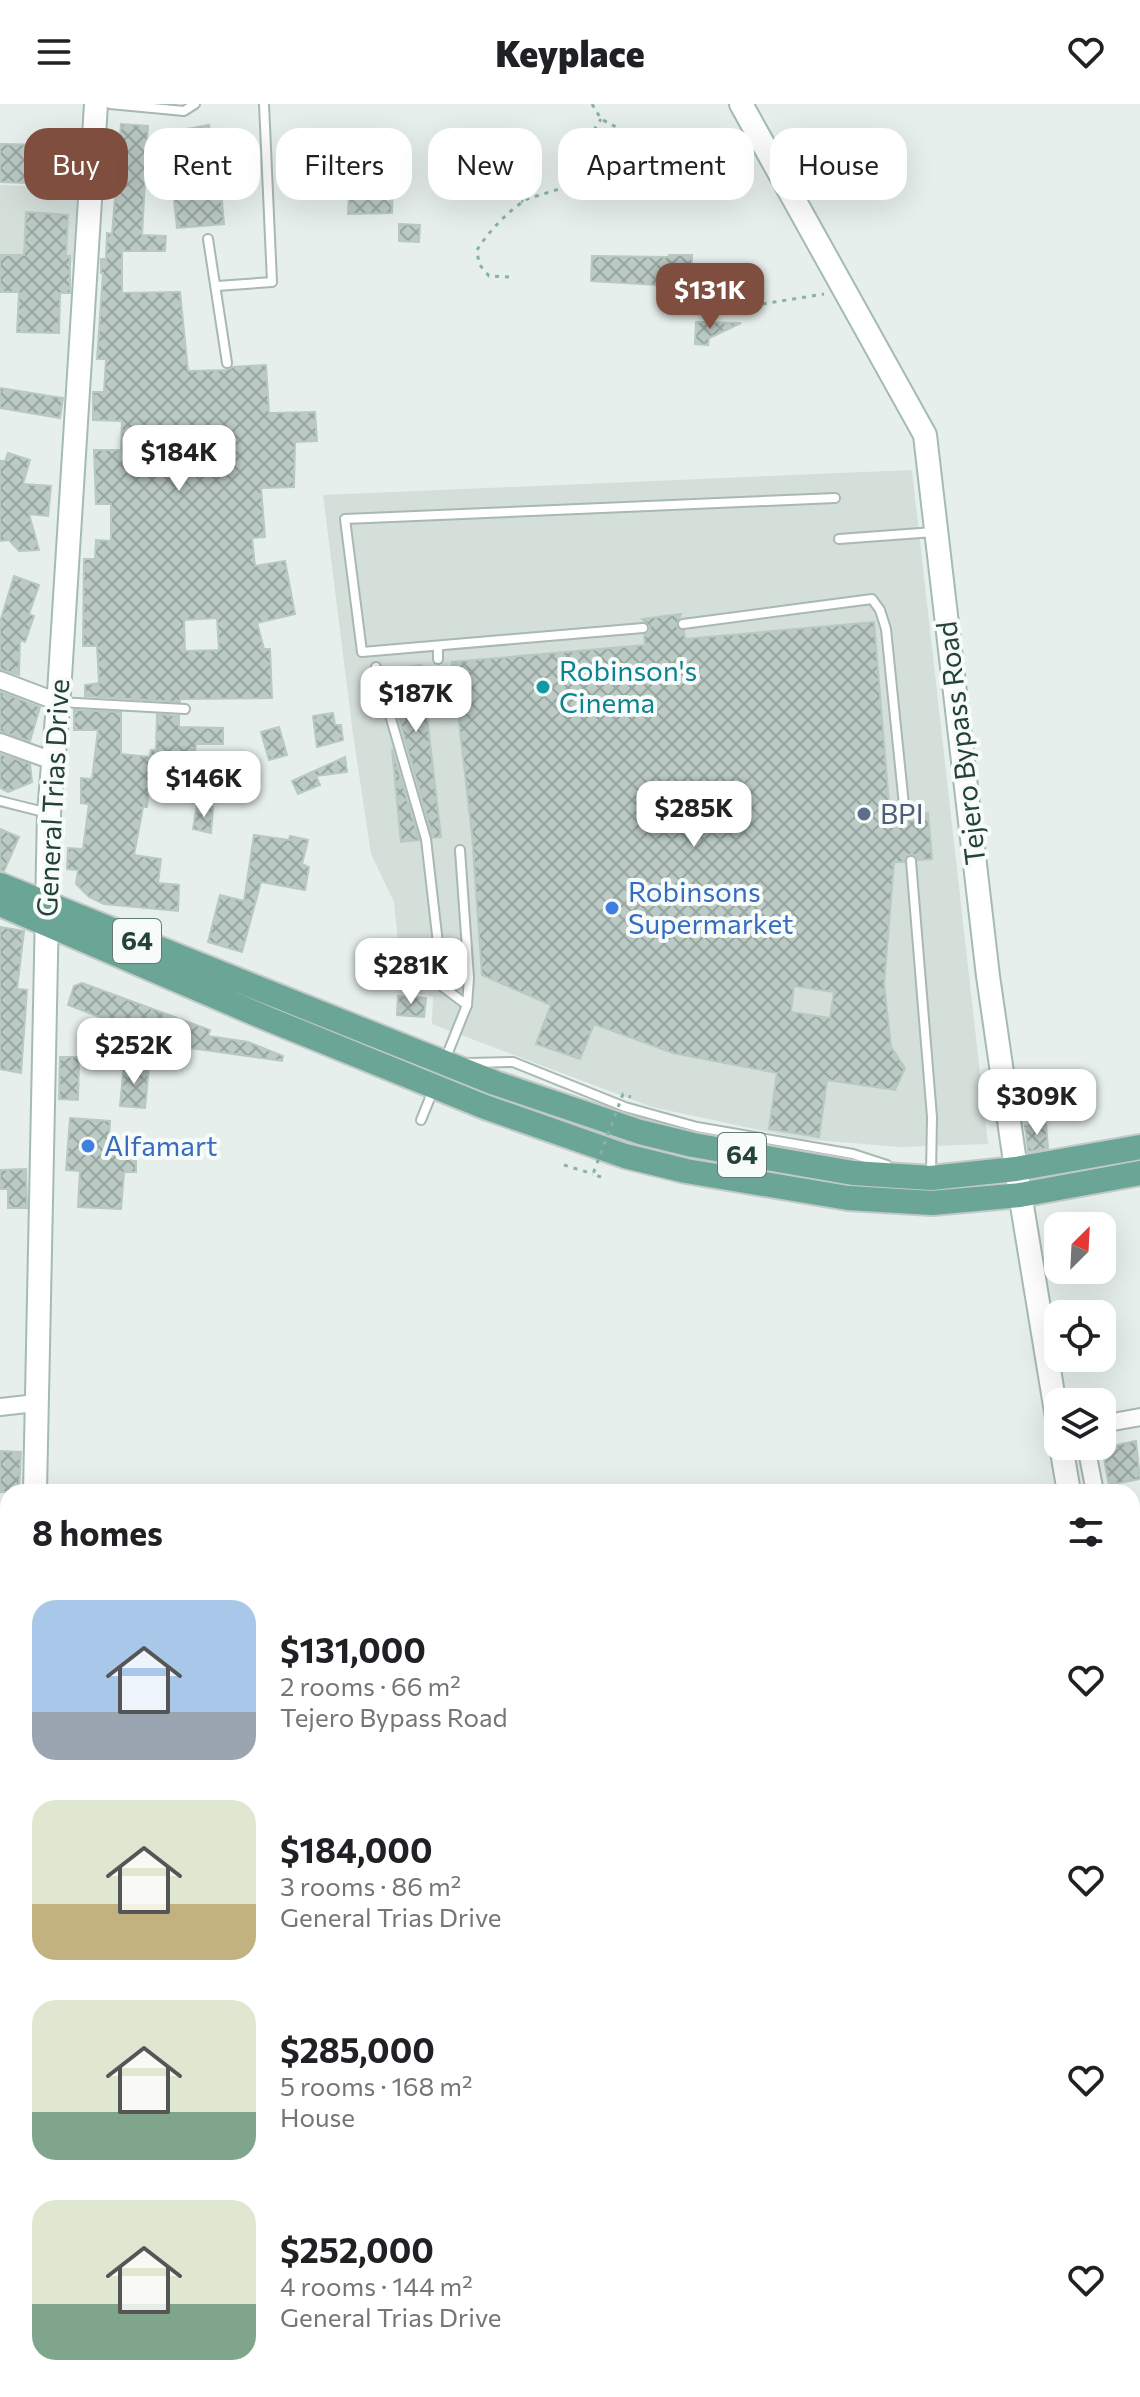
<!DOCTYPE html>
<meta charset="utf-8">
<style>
:root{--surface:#fff;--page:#f2f2f2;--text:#202124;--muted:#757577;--accent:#7f4e3f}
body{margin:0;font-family:Commissioner,sans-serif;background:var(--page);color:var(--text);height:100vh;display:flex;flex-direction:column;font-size:30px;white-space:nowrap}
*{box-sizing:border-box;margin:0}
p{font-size:26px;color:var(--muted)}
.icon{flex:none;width:44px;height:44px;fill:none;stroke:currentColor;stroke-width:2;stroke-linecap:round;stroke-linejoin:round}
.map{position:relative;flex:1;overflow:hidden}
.details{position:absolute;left:0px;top:1380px;width:1140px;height:914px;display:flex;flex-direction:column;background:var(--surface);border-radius:24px 24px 0 0;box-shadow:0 8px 32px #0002}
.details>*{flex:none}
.banner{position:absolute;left:24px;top:24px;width:1092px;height:72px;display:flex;gap:16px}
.needle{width:52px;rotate:24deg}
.fabs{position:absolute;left:1044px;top:1108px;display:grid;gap:16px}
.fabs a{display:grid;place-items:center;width:72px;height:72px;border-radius:16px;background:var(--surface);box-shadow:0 8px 32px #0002;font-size:40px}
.price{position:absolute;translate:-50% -68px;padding:0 18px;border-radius:16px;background:#fff;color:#222;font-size:26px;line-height:52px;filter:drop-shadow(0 2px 4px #0008)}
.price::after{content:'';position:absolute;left:50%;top:48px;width:24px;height:18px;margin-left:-12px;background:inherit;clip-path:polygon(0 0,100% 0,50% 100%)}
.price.active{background:var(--accent);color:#fff}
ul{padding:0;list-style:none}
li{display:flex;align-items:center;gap:24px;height:200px;padding:0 32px}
li span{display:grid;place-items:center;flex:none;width:224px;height:160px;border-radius:24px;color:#555}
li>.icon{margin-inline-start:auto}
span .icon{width:96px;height:96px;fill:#fffc;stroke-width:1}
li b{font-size:34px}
h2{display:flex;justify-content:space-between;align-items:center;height:96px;padding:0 32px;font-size:34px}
.pill{padding:0 28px;border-radius:24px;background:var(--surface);box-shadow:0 8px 32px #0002;font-size:28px;line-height:72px}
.pill.active{background:var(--accent);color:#fff}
header{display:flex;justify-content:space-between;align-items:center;height:104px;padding:0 32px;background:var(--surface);font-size:36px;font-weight:800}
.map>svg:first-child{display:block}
</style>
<header><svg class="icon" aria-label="menu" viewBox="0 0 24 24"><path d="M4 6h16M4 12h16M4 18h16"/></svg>Keyplace<svg class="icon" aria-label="heart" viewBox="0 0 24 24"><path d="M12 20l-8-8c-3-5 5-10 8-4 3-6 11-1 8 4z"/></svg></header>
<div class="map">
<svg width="1140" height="2293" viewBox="0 0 1140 2293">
<defs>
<pattern id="building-cross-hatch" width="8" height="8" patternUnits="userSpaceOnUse" patternTransform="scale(2)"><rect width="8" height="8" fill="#bbcac4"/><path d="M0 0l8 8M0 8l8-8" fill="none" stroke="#98a6a0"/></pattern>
</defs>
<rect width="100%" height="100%" fill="#e6efeb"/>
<!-- built -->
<g fill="#d4dfda">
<polygon points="0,81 78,84 75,159 0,156"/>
<polygon points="912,366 988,1040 900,1043 802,1035 652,1003 432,920 433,893 403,886 394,798 371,750 353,630 323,391"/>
<rect x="0" y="1770" width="8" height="201"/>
</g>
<!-- building -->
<g fill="url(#building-cross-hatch)" stroke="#b8c9c2" stroke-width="2" fill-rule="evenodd">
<path d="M121,20l27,2 -6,109 24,1 -1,15h-43v42l58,-1 8,79 39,-1 6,-3 33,-2 3,48 46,-1 2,29 -22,1 -1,45 -33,1 4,49 -13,1 3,28 30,-5 10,53 -38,9 7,26h6l2,49 -92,1v3l-95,-6v-11l14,-2 -2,-37h-14l1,-87h11l1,-19 15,1v-37h-15l-2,-54h27l1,-29 -29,-1v-28h11l2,-33h-9l6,-86h-2v-14h5l1,-26 5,1zM217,514l2,32 -34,1 -1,-31z"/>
<polygon points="209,21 213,41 220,41 219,63 224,120 177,124 171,68 183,67 181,26"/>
<polygon points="0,40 59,41 58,80 0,78"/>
<polygon points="372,80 393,81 392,109 348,110 349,90 371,91"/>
<polygon points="26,108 68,111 66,152 70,152 70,189 60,189 59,229 17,228 19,188 0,188 0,151 24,151"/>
<polygon points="399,120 420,121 419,138 399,137"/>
<polygon points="669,151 692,151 691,183 591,177 592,152 669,153"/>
<polygon points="696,218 741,219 709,234 708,241 695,240"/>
<polygon points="0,284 63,294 60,314 0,304"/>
<polygon points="8,349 30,356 23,380 51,382 48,412 29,410 39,446 19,447 9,436 0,437 0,357 5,357"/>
<polygon points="14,472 39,481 29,510 34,512 25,538 20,536 19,571 0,565 0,518"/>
<path d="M681,510l-5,12 8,5 1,8 189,-17 16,194 8,-1 7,7 5,-2 2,-6 16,-1 4,46 -14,1 -3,-5 -5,-1 -6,8h-10l-10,122 7,63 14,21 -10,22 -68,-10 -8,57 -50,-8 8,-56 -104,-20 -79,-29 -14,35 -44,-15 15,-39 -69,-30 -10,-141 -20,-172 193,-17 -1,-10 5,-3 1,-5 -8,-8zM794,882l40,6 -4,26 -39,-6z"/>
<polygon points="421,561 441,733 433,734 385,565"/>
<polygon points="0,588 40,603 30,637 0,627"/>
<polygon points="74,606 121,608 121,650 150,653 151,646 156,646 157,610 179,612 179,623 223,624 223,640 196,640 191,675 177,673 177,668 151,665 147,703 143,703 134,751 161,755 158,779 179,781 178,807 104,800 89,793 76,780 78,766 67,765 68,744 83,745 89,700 81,699 81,674 92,675 98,626 74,626"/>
<polygon points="333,609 335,621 341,621 343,636 317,643 313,612"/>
<polygon points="279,623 287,651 269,656 261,628"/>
<polygon points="392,645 419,736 401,738"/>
<polygon points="0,650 30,660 32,678 8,688 0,684"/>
<polygon points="345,653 347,668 316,672 320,681 298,690 292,677"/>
<polygon points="197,701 213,703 211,729 193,725"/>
<polygon points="0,725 19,733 4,767 0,766"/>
<polygon points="254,731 289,736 290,732 308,736 302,760 309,763 305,786 261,778 242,848 208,838 220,791 244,797"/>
<polygon points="0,823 24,827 17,885 27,886 21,969 0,965"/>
<polygon points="82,879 210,926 208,932 248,938 283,952 282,957 176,942 68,901 74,882"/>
<polygon points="398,892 426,894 424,913 397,911"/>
<polygon points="60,953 79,953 78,996 59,995"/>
<polygon points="124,959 149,962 145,1004 120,1002"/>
<polygon points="70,1014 110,1017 108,1051 136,1052 136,1068 124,1068 121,1105 78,1103 80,1067 66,1066"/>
<polygon points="1046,1020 1048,1044 1028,1048 1025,1022"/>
<polygon points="26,1065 27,1104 8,1104 8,1085 0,1085 0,1066"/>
<polygon points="1136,1337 1140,1375 1109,1381 1102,1344"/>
<polygon points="0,1347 21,1348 19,1388 0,1388"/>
</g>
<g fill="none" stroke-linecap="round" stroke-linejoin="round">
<defs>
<g id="lane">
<polyline points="110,0 184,7 195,0"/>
<polyline points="208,135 227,259"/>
<polyline points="217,182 272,178 264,0"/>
<polyline points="839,435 934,428"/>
<polyline points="683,520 872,495 880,506 886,525 905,711"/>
<polyline points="643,524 362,548 345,415 835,394"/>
<polyline points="438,555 438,542"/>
<polyline points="376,563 426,735 443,883 467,901"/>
<polyline points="59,598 185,605"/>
<polyline points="0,697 48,709"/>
<polyline points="911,757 932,1013 931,1070"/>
<polyline points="445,956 467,901 469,874 460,746"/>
<polyline points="469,959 513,958 625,1003 697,1023 853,1050 887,1061"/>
<polyline points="421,1016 434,984"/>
<polyline points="0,1639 8,1639"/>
<polyline points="0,1684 8,1683"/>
<polyline points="230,2293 231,2286"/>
</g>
<g id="street">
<polyline points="0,576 58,598"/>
<polyline points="0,638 53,657"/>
<polyline points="0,1303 36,1299"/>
<polyline points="1102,1320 1140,1313"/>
<polyline points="1086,1342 1095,1388"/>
<polyline points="1132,1597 1140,1642"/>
<polyline points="0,1758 8,1758"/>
</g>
<g id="secondary">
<polyline points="741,0 925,331 988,872 1016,1065 1058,1320"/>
<polyline points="1061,1342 1069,1388"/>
<polyline points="35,1388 49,709 59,589 96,0"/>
<polyline points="1132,1759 1140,1797"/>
<polyline points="1132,2165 1140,2165"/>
<polyline points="1132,2191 1140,2191"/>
<polyline points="0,2204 8,2203"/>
<polyline points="0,2226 8,2225"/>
<polyline points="43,2293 43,2286"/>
</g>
<g id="primary">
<polyline points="0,781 495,979 640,1028 693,1041 853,1069 931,1074 1016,1065 1140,1043"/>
<polyline points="0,800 268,915 485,1003 625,1052 686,1067 848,1094 932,1099 1020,1091 1140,1069"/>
</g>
</defs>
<!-- lane casing -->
<use href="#lane" stroke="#a8b8b2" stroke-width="12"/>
<!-- street casing -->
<use href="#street" stroke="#a8b8b2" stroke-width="20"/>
<!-- secondary casing -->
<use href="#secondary" stroke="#a4bbb3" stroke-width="26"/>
<!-- primary casing -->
<use href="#primary" stroke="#c2cac8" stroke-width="28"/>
<!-- path -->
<g stroke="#86b3a5" stroke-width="3" stroke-dasharray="4 6" stroke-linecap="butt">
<polyline points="592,0 601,15 659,46"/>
<polyline points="440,49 441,72 445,74 497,79 523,98"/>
<path d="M598,73c-13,-28 -14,-32 3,-58"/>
<path d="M509,173l-20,-1 -10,-12 -2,-14c12,-19 31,-39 50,-51l71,-22 72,-31 38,-5 21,-5 5,-4"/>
<polyline points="658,186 690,204 719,207 824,190"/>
<polyline points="564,1061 593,1070"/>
</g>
<!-- lane -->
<use href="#lane" stroke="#fff" stroke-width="8"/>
<!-- street -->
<use href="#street" stroke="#fff" stroke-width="16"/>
<!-- secondary -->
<use href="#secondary" stroke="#fff" stroke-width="22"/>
<!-- primary -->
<use href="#primary" stroke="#6aa596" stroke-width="24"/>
<!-- path-bridge -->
<polyline stroke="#86b3a5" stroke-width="3" stroke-dasharray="4 6" stroke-linecap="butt" points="601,1073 593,1070 623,990 631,993"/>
</g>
<!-- markers -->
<circle fill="#0f9aa8" stroke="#f7fbf9" stroke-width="3" cx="543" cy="583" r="8"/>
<circle fill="#5c6f8a" stroke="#f7fbf9" stroke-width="3" cx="864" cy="710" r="8"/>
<g fill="#3f7fe0" stroke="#f7fbf9" stroke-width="3">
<circle cx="612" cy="804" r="8"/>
<circle cx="88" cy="1042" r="8"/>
</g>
<g text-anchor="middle" stroke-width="8" stroke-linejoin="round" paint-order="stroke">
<!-- shield labels -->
<g fill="#f7fbf9" stroke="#637a73" stroke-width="2">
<rect x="113" y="815" width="48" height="44" rx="6"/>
<rect x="718" y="1029" width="48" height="44" rx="6"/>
</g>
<g font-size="26" font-weight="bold" fill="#24423a">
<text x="137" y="846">64</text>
<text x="742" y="1060">64</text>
</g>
<!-- culture labels -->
<g font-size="28" fill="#0d838f" stroke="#f7fbf9" text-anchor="start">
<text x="559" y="577">Robinson's<tspan x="559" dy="32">Cinema</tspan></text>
</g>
<!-- street labels -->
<g font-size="28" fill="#24423a" stroke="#f7fbf9">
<text transform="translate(961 639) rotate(-97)" y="10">Tejero Bypass Road</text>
<text transform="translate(53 694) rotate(-87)" y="10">General Trias Drive</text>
</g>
<!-- service labels -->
<g font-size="28" fill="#4e5e75" stroke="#f7fbf9" text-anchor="start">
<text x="880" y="720">BPI</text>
</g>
<!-- shop labels -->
<g font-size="28" fill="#366cbe" stroke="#f7fbf9" text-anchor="start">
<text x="628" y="798">Robinsons<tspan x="628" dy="32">Supermarket</tspan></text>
<text x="104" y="1052">Alfamart</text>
</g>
</g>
</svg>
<div class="fabs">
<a><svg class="needle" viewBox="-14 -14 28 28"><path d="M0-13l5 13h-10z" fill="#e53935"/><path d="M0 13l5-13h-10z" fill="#757577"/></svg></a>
<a><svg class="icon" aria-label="locate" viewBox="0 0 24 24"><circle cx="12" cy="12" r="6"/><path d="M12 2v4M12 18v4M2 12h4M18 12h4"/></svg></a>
<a><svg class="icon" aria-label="layers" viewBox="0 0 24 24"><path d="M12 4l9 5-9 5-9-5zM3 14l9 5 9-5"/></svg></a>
</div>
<b class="price active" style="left:710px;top:227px">$131K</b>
<b class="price" style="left:179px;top:389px">$184K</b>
<b class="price" style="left:416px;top:630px">$187K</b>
<b class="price" style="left:204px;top:715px">$146K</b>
<b class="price" style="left:694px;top:745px">$285K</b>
<b class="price" style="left:411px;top:902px">$281K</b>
<b class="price" style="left:134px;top:982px">$252K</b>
<b class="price" style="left:1037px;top:1033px">$309K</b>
<div class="banner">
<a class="pill active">Buy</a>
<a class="pill">Rent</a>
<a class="pill">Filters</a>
<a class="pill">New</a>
<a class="pill">Apartment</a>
<a class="pill">House</a>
</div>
<section class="details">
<h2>8 homes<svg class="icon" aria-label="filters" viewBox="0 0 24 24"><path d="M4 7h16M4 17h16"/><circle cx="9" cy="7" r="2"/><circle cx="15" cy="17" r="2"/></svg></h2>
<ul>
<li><span style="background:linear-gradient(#a9c7e8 70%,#9aa5b1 0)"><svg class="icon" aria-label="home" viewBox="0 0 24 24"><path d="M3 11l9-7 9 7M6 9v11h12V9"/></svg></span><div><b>$131,000</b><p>2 rooms · 66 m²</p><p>Tejero Bypass Road</p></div><svg class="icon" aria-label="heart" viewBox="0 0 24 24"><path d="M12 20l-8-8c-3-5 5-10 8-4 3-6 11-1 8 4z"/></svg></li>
<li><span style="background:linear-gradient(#dfe7d0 65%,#c2b280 0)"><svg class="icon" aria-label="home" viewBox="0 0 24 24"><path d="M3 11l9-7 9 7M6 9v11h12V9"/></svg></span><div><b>$184,000</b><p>3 rooms · 86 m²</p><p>General Trias Drive</p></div><svg class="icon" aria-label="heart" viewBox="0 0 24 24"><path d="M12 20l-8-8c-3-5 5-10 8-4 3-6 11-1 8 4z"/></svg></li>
<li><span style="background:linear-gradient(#dfe7d0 70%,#7fa58c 0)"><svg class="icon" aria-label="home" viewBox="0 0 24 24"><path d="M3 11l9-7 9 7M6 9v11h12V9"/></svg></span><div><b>$285,000</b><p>5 rooms · 168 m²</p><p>House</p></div><svg class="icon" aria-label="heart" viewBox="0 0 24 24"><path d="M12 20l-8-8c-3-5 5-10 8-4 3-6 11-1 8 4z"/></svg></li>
<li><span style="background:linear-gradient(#dfe7d0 65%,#7fa58c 0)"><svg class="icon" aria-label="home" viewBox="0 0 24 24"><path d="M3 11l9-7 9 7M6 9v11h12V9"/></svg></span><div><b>$252,000</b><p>4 rooms · 144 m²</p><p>General Trias Drive</p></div><svg class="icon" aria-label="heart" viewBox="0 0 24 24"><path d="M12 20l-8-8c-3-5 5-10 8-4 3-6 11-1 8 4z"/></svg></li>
</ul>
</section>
</div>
